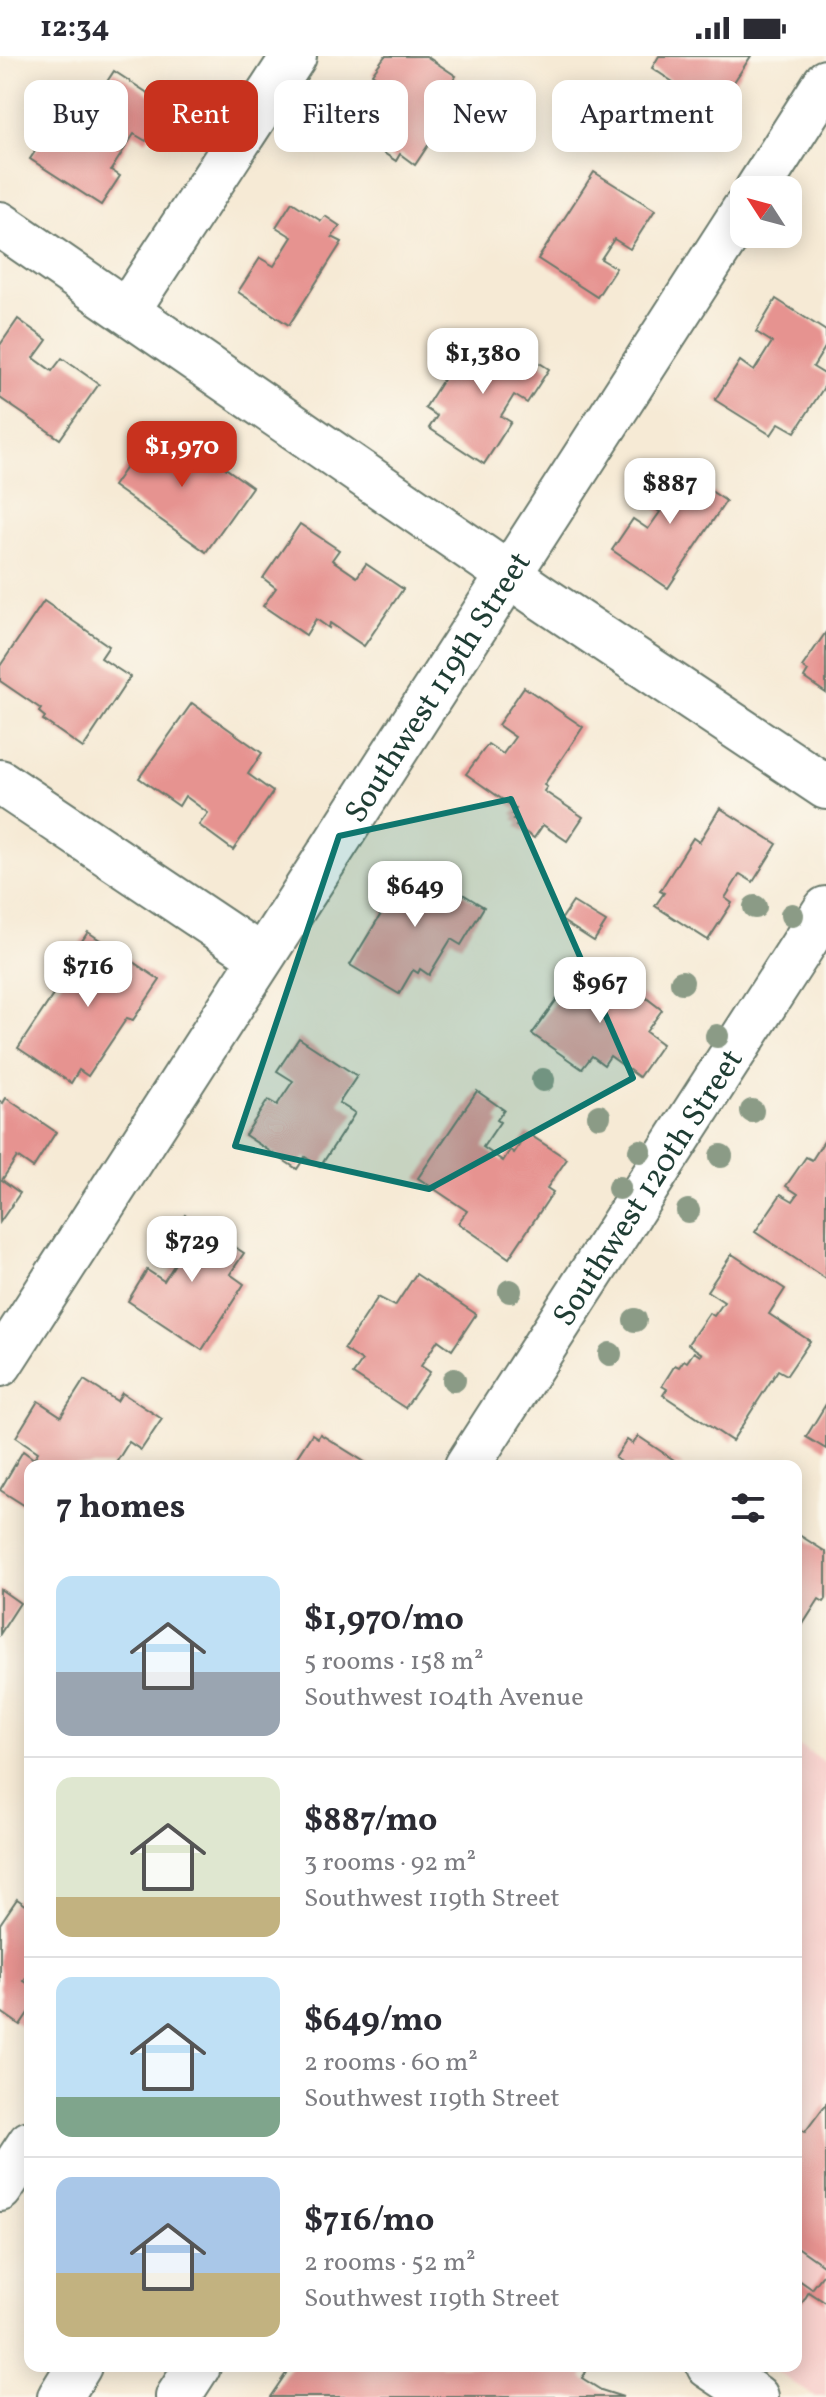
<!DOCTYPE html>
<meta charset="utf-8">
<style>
:root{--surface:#fff;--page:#f2f2f3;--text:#2b2b33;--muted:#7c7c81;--line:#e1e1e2;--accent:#c8321e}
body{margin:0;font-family:Vollkorn,serif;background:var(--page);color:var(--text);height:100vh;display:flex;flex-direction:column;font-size:30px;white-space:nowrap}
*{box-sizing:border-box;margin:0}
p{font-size:26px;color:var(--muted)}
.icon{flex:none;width:44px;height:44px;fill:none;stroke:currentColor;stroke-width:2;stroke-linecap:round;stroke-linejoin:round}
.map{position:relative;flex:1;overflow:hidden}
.panel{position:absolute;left:24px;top:1404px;width:778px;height:912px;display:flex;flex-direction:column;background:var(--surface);border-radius:16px;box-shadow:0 4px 20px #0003}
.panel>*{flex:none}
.guide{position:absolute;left:24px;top:24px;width:778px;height:72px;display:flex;gap:16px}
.needle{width:52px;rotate:306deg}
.buttons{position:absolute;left:730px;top:120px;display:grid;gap:16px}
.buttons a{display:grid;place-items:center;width:72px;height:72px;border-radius:16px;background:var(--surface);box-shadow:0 4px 20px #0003;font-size:40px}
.price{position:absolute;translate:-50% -68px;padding:0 18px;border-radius:16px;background:#fff;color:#222;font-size:26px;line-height:52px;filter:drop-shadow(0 2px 4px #0008)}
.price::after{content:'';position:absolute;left:50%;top:48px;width:24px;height:18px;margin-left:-12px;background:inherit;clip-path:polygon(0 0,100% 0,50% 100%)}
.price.on{background:var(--accent);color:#fff}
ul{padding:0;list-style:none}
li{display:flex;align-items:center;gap:24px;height:200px;padding:0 32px}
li+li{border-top:2px solid var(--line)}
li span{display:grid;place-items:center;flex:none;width:224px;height:160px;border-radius:16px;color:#555}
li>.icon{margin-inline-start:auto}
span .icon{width:96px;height:96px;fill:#fffc;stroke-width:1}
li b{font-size:34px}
h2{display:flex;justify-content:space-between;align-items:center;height:96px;padding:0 32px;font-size:34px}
.chip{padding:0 28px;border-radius:16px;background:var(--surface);box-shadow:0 4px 20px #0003;font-size:28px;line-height:72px}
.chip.on{background:var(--accent);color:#fff}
.status{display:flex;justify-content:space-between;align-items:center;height:56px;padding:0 40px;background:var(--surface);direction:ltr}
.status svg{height:22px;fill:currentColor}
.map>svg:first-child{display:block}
</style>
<div class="status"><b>12:34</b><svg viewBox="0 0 49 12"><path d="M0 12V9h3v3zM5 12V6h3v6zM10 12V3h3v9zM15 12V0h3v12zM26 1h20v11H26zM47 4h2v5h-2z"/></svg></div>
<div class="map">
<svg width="826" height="2341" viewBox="0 0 826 2341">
<rect width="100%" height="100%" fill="#fbf7ec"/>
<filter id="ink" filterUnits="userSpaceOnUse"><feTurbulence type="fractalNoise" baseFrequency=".0125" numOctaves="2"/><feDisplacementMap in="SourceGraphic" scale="16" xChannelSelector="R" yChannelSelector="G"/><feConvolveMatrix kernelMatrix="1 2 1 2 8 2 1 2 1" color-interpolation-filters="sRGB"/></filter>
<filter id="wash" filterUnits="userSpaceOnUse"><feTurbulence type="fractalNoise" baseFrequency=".006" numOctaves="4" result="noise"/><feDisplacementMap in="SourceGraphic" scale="32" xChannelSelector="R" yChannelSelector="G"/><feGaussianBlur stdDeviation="1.8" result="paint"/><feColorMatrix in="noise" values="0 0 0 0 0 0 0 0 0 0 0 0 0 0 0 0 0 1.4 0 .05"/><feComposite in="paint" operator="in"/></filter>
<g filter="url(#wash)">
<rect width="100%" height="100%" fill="#f6ead5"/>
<!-- built -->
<polygon fill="#f7d0cc" points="796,1688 826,1707 826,2341 815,2341 768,2310 796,2310"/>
<g id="blocks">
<!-- building -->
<g fill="#e69390">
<polygon points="385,0 426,0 456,20 441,42 454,50 415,109 400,98 396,105 340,68 358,41 363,42 376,21 372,18"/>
<polygon points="659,0 751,0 713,58 708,58 690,86 650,61 673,26 652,12"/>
<polygon points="114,15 169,51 146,85 134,78 111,114 120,120 101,149 30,103 76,33 95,44"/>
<polygon points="594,116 655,154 630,193 614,183 601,203 616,212 597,241 538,203"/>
<polygon points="292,146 321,165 325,160 340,170 332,181 342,186 289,269 238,236 260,202 274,210 292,181 276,171"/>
<polygon points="776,243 826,275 826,290 813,311 826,319 826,328 795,376 779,367 771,379 715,344 740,305 754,315 772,286 756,276"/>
<polygon points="18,263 47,284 34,302 52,315 62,302 99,328 60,383 0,342 0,289"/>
<polygon points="494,278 549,313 527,347 514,339 501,360 511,366 484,408 429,372 437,360 425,352 465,289 481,299"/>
<polygon points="154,371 203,406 206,403 212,407 214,404 252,431 206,496 113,430"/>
<polygon points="669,407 726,445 668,532 612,494 633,463 648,473 660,456 643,446"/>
<polygon points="300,468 339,494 332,504 357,521 366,508 403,533 364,590 330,567 329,572 316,563 306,579 263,550 276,532 263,522"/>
<polygon points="44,545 109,590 101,602 130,621 83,692 43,664 45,661 39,656 41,653 0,625 0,610"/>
<polygon points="826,576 826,637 804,622 808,615 802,611"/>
<polygon points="524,631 583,671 544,729 547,731 544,735 583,761 567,785 543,769 534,782 516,770 519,766 513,763 516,760 512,758 516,753 466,718 488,688 503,698 515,681 498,669"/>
<polygon points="192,647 262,697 248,718 273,736 233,794 199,769 208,757 185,740 179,750 139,722"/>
<polygon points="720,752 777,788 753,826 740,818 725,842 732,847 708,884 655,850 664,837 660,835 693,782 699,786"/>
<polygon points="412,807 484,851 461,889 451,883 429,919 420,913 418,917 413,914 399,938 350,909"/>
<polygon points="573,846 606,866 594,885 561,864"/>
<polygon points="88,876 160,924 133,964 127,962 88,1020 79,1014 71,1027 18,992 69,915 64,912"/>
<polygon points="580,911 633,948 641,938 662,954 646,976 662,988 639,1021 610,1000 604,1009 592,1000 582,1013 532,978"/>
<polygon points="299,982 357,1020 339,1047 355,1057 320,1111 305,1101 297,1113 245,1079 268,1044 277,1049 293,1025 277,1015"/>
<polygon points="477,1035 504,1054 497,1064 500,1066 483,1091 503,1105 510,1094 514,1097 527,1077 567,1103 547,1132 553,1136 509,1202 458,1167 467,1155 418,1122"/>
<polygon points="6,1042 56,1076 33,1112 17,1101 2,1124 20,1137 0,1166 0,1045 3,1047"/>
<polygon points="826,1082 826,1223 755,1176 781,1138 793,1145 798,1138 786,1130 806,1101 812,1104"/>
<polygon points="185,1159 244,1197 230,1218 244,1228 202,1294 128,1245 147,1214 164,1225 178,1203 163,1193"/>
<polygon points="732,1198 785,1233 769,1258 810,1285 787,1319 778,1314 732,1385 663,1339 667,1333 662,1330 675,1309 679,1311 684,1304 687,1306 694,1296 700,1300 702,1298 688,1288 709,1257 714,1260 724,1246 707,1235"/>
<polygon points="416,1218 476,1258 452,1294 438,1284 421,1310 430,1316 405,1352 353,1318 362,1305 344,1293 378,1241 395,1250"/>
<polygon points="84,1324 117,1345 122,1337 162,1363 141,1394 129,1386 114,1410 30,1410 30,1453 0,1434 23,1395 34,1403 38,1396 16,1381 38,1345 61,1360"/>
<polygon points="826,1348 826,1393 806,1381"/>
<polygon points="312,1378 318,1382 320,1378 371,1410 291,1410"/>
<polygon points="638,1380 683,1410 622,1410 624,1408 615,1402 627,1384 633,1388"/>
<polygon points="796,1477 826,1496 826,1543 824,1546 819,1543 796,1579"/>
<polygon points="0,1533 20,1547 0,1578"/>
<polygon points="17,1843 30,1852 30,1917 24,1925 30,1929 30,1954 20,1969 0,1955 0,1868"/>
<polygon points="826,2048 826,2211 796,2190 796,2070 805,2076"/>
<polygon points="826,2215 826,2247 809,2236 796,2257 796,2222 812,2233"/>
<polygon points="291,2310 577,2310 586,2316 582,2322 601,2334 623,2341 270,2341"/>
</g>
</g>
</g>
<g filter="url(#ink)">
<use href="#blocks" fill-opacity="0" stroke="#6a7a6c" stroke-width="2"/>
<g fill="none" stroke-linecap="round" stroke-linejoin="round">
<defs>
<g id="minor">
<polyline points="757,134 826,26"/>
<polyline points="0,168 538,539 826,731"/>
<polyline points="127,255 294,0"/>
<polyline points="0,726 261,901"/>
<path id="s1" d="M0,1308l744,-1154"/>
<path id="s2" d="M467,1410l359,-557"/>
<polyline points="0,2133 30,2087"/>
<polyline points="709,2310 756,2341"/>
<polyline points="60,2341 79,2310"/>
<polyline points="178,2341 198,2310"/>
</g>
</defs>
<!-- minor casing -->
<use href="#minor" stroke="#6a7a6c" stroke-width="48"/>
<!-- minor -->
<use href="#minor" stroke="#fff" stroke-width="44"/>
</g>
<!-- trees -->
<g fill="#8b9b86">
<circle cx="755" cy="851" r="12"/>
<circle cx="792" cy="859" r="12"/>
<circle cx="682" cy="926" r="12"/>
<circle cx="717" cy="980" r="12"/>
<circle cx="543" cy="1024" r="12"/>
<circle cx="752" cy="1055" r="12"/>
<circle cx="599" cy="1060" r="12"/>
<circle cx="640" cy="1095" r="12"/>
<circle cx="721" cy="1100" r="12"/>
<circle cx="619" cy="1132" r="12"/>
<circle cx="688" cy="1155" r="12"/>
<circle cx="510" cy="1235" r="12"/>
<circle cx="635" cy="1264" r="12"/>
<circle cx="610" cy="1298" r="12"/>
<circle cx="454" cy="1324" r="12"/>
</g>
</g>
<!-- marked area -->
<path fill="#0f766e" fill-opacity="0.2" stroke="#0f766e" stroke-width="6" stroke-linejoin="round" d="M511,743l122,279 -204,111 -194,-43 104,-310z"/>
<g text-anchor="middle" stroke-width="7" stroke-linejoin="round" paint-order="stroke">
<!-- street labels -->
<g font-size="32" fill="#1f3d34" stroke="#fbf7ec">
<text dy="11" stroke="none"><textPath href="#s1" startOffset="806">Southwest 119th Street</textPath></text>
<text dy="11" stroke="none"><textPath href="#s2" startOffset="332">Southwest 120th Street</textPath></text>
</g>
</g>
</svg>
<div class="buttons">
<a><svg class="needle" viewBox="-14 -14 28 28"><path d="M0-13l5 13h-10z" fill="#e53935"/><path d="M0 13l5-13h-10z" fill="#7c7c81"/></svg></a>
</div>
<b class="price" style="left:483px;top:340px">$1,380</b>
<b class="price on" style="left:182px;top:433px">$1,970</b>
<b class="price" style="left:670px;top:470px">$887</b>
<b class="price" style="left:415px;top:873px">$649</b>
<b class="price" style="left:88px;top:953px">$716</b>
<b class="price" style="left:600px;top:969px">$967</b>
<b class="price" style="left:192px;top:1228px">$729</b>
<div class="guide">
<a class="chip">Buy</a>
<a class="chip on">Rent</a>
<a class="chip">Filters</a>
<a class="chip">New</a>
<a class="chip">Apartment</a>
</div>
<section class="panel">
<h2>7 homes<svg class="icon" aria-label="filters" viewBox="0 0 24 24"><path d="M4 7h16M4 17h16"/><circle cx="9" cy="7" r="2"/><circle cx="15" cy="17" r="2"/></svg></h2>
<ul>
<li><span style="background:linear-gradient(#bfe0f5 60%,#9aa5b1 0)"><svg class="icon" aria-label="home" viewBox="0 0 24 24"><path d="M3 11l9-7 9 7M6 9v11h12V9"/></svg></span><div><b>$1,970/mo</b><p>5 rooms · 158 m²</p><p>Southwest 104th Avenue</p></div></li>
<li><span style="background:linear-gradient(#dfe7d0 75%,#c2b280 0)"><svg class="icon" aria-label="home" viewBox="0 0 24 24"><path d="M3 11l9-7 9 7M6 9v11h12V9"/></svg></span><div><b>$887/mo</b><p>3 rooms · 92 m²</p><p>Southwest 119th Street</p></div></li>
<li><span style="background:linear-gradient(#bfe0f5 75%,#7fa58c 0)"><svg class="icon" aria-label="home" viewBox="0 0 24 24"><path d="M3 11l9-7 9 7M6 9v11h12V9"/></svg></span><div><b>$649/mo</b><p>2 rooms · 60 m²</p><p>Southwest 119th Street</p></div></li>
<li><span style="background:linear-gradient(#a9c7e8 60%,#c2b280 0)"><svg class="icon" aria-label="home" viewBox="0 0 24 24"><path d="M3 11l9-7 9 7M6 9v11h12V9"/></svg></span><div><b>$716/mo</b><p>2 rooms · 52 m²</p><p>Southwest 119th Street</p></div></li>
</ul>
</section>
</div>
